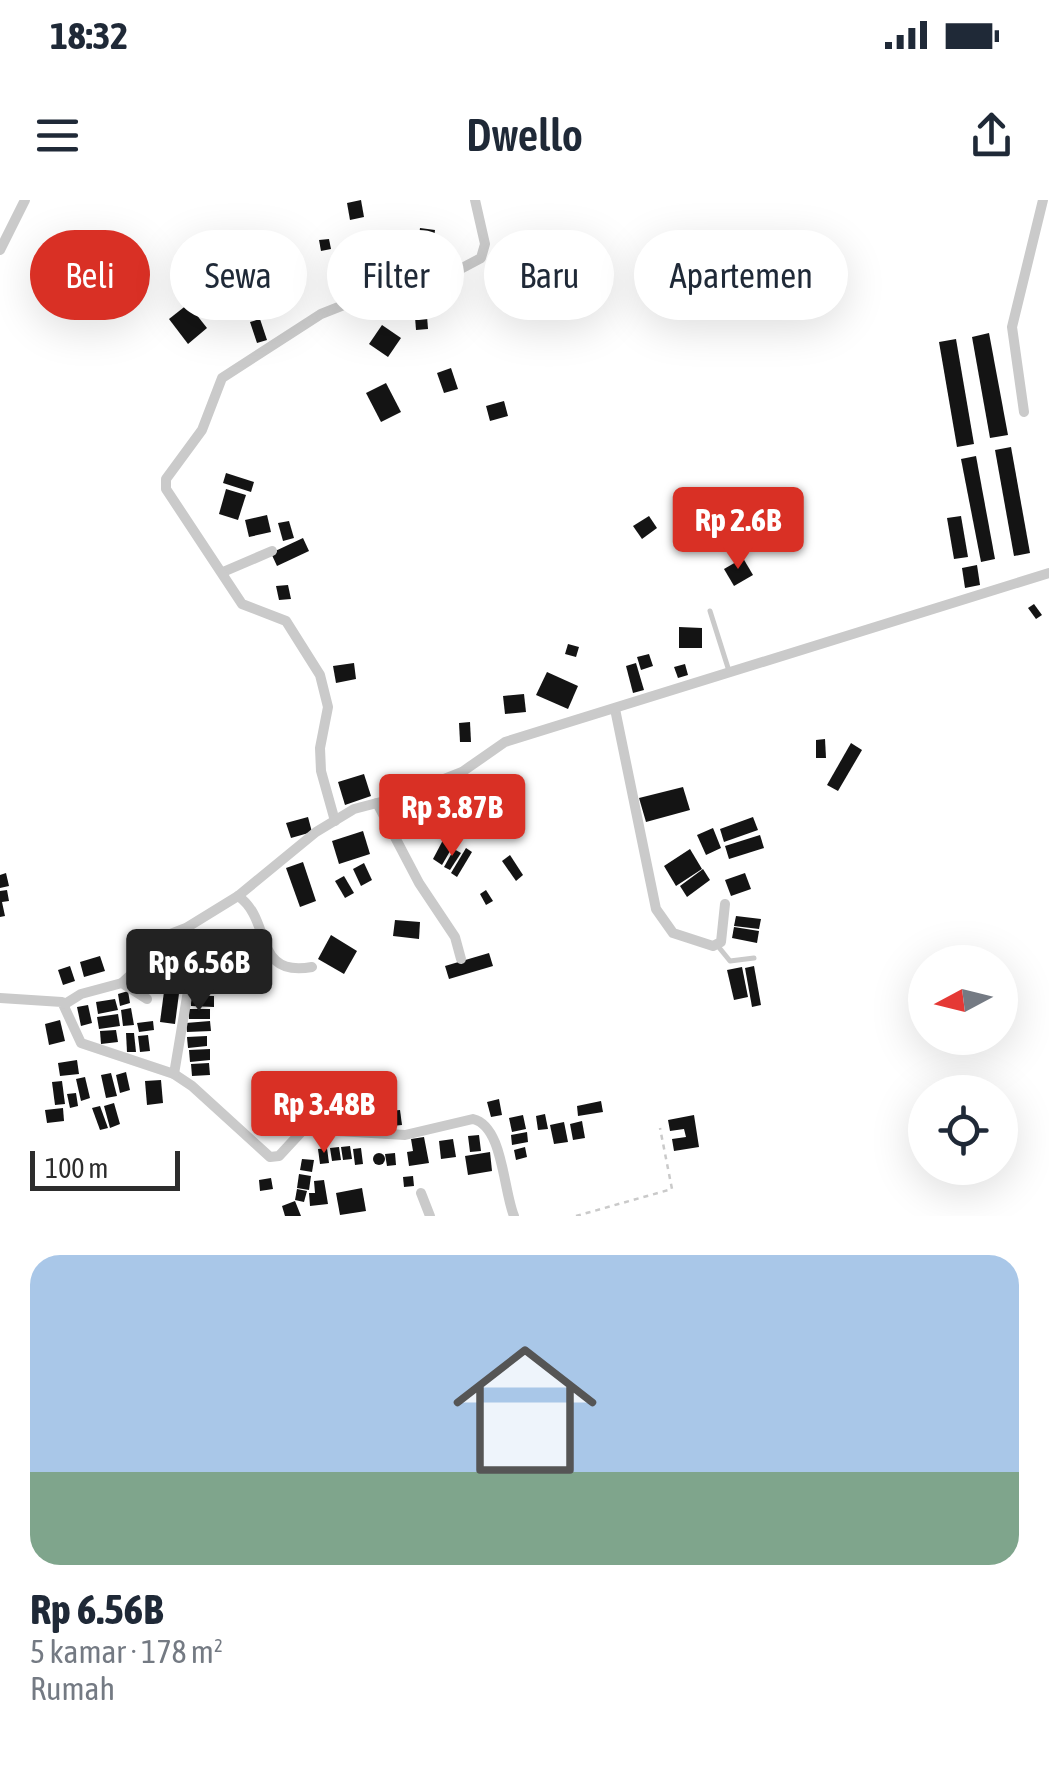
<!DOCTYPE html>
<html lang="id">
<meta charset="utf-8">
<style>
:root{--surface:#fff;--page:#f2f2f3;--text:#1f2937;--muted:#747a83;--line:#e0e1e3;--accent:#d93025}
body{margin:0;font-family:"Asap Condensed",sans-serif;background:var(--page);color:var(--text);height:100vh;display:flex;flex-direction:column;font-size:38px;white-space:nowrap}
*{box-sizing:border-box;margin:0}
p{font-size:32px;color:var(--muted)}
.icon{flex:none;width:55px;height:55px;fill:none;stroke:currentColor;stroke-width:2;stroke-linecap:round;stroke-linejoin:round}
.map{position:relative;height:1016px;overflow:hidden}
.details{display:flex;flex-direction:column;background:var(--surface);flex:1}
.details>*{flex:none}
.guide{position:absolute;left:30px;top:30px;width:990px;height:90px;display:flex;gap:20px}
.needle{width:65px;rotate:263deg}
.tools{position:absolute;left:908px;top:745px;display:grid;gap:20px}
.tools a{display:grid;place-items:center;width:110px;height:110px;border-radius:50%;background:var(--surface);box-shadow:0 10px 40px #0002;font-size:50px}
.scale{position:absolute;left:30px;bottom:25px;width:150px;box-sizing:border-box;padding-left:10px;border:5px solid #2d2d2d;border-top:0;font-size:28px;line-height:35px;white-space:nowrap;color:#2d2d2d;-webkit-text-stroke:8px #fff;paint-order:stroke}
.price{position:absolute;translate:-50% -85px;padding:0 22px;border-radius:10px;background:var(--accent);color:#fff;font-size:32px;line-height:65px;filter:drop-shadow(0 2px 5px #0008)}
.price::after{content:'';position:absolute;left:50%;top:60px;width:30px;height:22px;margin-left:-15px;background:inherit;clip-path:polygon(0 0,100% 0,50% 100%)}
.price.on{background:#222;color:#fff}
ul{padding:0;list-style:none}
li{display:grid;align-content:center;gap:20px;height:530px;padding:0 30px}
li+li{border-top:2px solid var(--line)}
li span{display:grid;place-items:center;height:310px;border-radius:30px;color:#555}
li>.icon{margin-inline-start:auto}
span .icon{width:180px;height:180px;fill:#fffc;stroke-width:1}
li b{font-size:42px}
.tag{padding:0 35px;border-radius:45px;background:var(--surface);box-shadow:0 10px 40px #0002;font-size:35px;line-height:90px}
.tag.on{background:var(--accent);color:#fff}
.status{display:flex;justify-content:space-between;align-items:center;height:70px;padding:0 50px;background:var(--surface);direction:ltr}
.status svg{height:28px;fill:currentColor}
header{display:flex;justify-content:space-between;align-items:center;height:130px;padding:0 30px;background:var(--surface);font-size:45px;font-weight:600}
.map>svg:first-child{display:block}
</style>
<div class="status"><b>18:32</b><svg viewBox="0 0 49 12"><path d="M0 12V9h3v3zM5 12V6h3v6zM10 12V3h3v9zM15 12V0h3v12zM26 1h20v11H26zM47 4h2v5h-2z"/></svg></div>
<header><svg class="icon" aria-label="menu" viewBox="0 0 24 24"><path d="M4 6h16M4 12h16M4 18h16"/></svg>Dwello<svg class="icon" aria-label="share" viewBox="0 0 24 24"><path d="M12 15V3M7 8l5-5 5 5M5 13v7h14v-7"/></svg></header>
<div class="map">
<svg width="1049" height="1016" viewBox="0 0 1049 1016">
<rect width="100%" height="100%" fill="#fff"/>
<!-- building -->
<g fill="#141414">
<polygon points="361,0 364,17 350,20 347,3"/>
<polygon points="420,28 435,30 433,48 418,46"/>
<polygon points="329,39 331,49 321,51 319,40"/>
<polygon points="357,49 362,69 350,71 345,52"/>
<polygon points="401,97 403,112 377,115 375,100"/>
<polygon points="188,104 207,128 188,144 169,119"/>
<polygon points="427,116 428,129 416,130 415,117"/>
<polygon points="260,119 267,140 257,143 250,122"/>
<polygon points="382,125 401,138 388,157 369,144"/>
<polygon points="989,133 1008,235 990,238 972,137"/>
<polygon points="956,139 974,244 957,247 939,142"/>
<polygon points="451,168 458,189 444,193 437,173"/>
<polygon points="386,183 401,212 381,222 366,193"/>
<polygon points="504,201 508,216 490,221 486,206"/>
<polygon points="1011,247 1030,353 1014,356 995,250"/>
<polygon points="976,256 995,359 981,362 961,259"/>
<polygon points="226,273 254,282 251,292 223,283"/>
<polygon points="226,289 246,295 238,320 219,314"/>
<polygon points="267,315 271,332 249,337 245,320"/>
<polygon points="649,316 657,328 642,339 633,326"/>
<polygon points="961,316 968,357 954,359 947,318"/>
<polygon points="289,321 294,338 283,341 278,323"/>
<polygon points="303,338 309,351 277,366 271,353"/>
<polygon points="743,358 753,375 734,386 724,369"/>
<polygon points="977,365 980,385 965,388 962,368"/>
<polygon points="288,385 291,399 279,400 276,386"/>
<polygon points="1034,404 1042,415 1036,419 1028,408"/>
<polygon points="679,427 702,428 702,448 679,448"/>
<polygon points="568,444 579,447 576,457 565,454"/>
<polygon points="649,454 653,466 641,470 637,457"/>
<polygon points="354,463 356,479 336,483 333,466"/>
<polygon points="636,463 644,490 633,493 626,466"/>
<polygon points="685,464 688,475 678,478 674,467"/>
<polygon points="547,472 578,486 568,509 536,495"/>
<polygon points="524,494 526,512 505,514 503,496"/>
<polygon points="470,522 471,542 460,542 459,523"/>
<polygon points="825,539 826,558 816,558 816,540"/>
<polygon points="851,543 862,550 838,591 827,585"/>
<polygon points="364,574 371,596 345,605 338,582"/>
<polygon points="683,587 690,610 646,622 639,598"/>
<polygon points="476,598 484,616 473,621 466,603"/>
<polygon points="410,616 417,633 406,637 399,620"/>
<polygon points="308,617 312,632 291,638 286,623"/>
<polygon points="753,617 758,630 724,642 720,629"/>
<polygon points="713,628 721,648 706,655 697,635"/>
<polygon points="363,631 370,654 339,664 332,641"/>
<polygon points="760,635 764,648 729,659 725,646"/>
<polygon points="443,640 453,646 442,665 433,659"/>
<polygon points="466,648 472,652 457,677 451,673"/>
<polygon points="454,649 461,653 450,670 444,667"/>
<polygon points="690,649 702,669 676,686 664,666"/>
<polygon points="510,655 523,675 516,681 502,661"/>
<polygon points="303,662 316,701 300,707 286,668"/>
<polygon points="364,663 372,680 361,686 353,669"/>
<polygon points="703,669 710,680 687,697 680,686"/>
<polygon points="6,673 9,686 0,688 0,675"/>
<polygon points="745,673 751,689 731,696 725,680"/>
<polygon points="344,676 354,693 345,698 335,681"/>
<polygon points="7,690 9,701 2,702 5,716 0,717 0,691"/>
<polygon points="486,690 493,701 486,705 480,694"/>
<polygon points="736,716 761,719 759,729 734,726"/>
<polygon points="395,720 420,722 419,739 393,736"/>
<polygon points="734,727 759,731 757,743 732,738"/>
<polygon points="331,735 357,751 344,774 318,759"/>
<polygon points="489,753 493,766 449,779 445,766"/>
<polygon points="171,754 187,755 186,768 170,767"/>
<polygon points="100,756 105,771 84,777 80,762"/>
<polygon points="70,766 75,781 63,785 58,770"/>
<polygon points="155,766 165,767 163,784 153,782"/>
<polygon points="754,766 761,805 752,807 745,768"/>
<polygon points="742,767 748,797 734,800 727,770"/>
<polygon points="211,781 212,792 191,792 191,782"/>
<polygon points="165,784 180,786 175,824 160,822"/>
<polygon points="128,791 130,803 120,806 118,794"/>
<polygon points="191,796 214,796 214,807 191,806"/>
<polygon points="115,799 118,810 98,814 96,802"/>
<polygon points="88,805 92,823 81,826 77,807"/>
<polygon points="131,808 134,825 123,826 121,810"/>
<polygon points="188,809 210,809 210,819 189,819"/>
<polygon points="118,814 120,826 99,829 97,817"/>
<polygon points="60,820 65,841 49,845 45,824"/>
<polygon points="153,821 154,830 139,832 137,823"/>
<polygon points="210,821 211,831 187,832 186,823"/>
<polygon points="116,830 118,842 101,844 100,831"/>
<polygon points="126,833 134,833 136,852 127,852"/>
<polygon points="148,835 150,851 140,852 138,836"/>
<polygon points="207,836 207,846 188,848 187,837"/>
<polygon points="210,849 210,860 190,862 189,850"/>
<polygon points="77,860 79,874 60,876 58,863"/>
<polygon points="209,863 210,875 192,876 191,864"/>
<polygon points="126,872 130,890 120,893 116,875"/>
<polygon points="111,873 117,896 106,898 101,875"/>
<polygon points="85,877 90,898 81,901 76,879"/>
<polygon points="161,880 163,903 147,905 145,881"/>
<polygon points="62,881 65,904 55,905 52,882"/>
<polygon points="76,893 78,906 70,908 67,894"/>
<polygon points="499,899 502,915 491,917 487,902"/>
<polygon points="601,901 603,912 578,916 577,906"/>
<polygon points="114,903 120,924 110,928 104,906"/>
<polygon points="363,904 382,904 380,931 368,931 369,921 362,921"/>
<polygon points="100,906 108,928 100,930 92,908"/>
<polygon points="63,908 64,921 47,923 45,910"/>
<polygon points="400,910 402,925 392,926 390,911"/>
<polygon points="545,914 548,929 538,930 536,916"/>
<polygon points="523,915 526,929 512,932 509,918"/>
<polygon points="694,915 699,947 674,951 672,939 686,937 684,929 670,931 668,920"/>
<polygon points="582,921 585,938 573,940 570,924"/>
<polygon points="564,922 568,942 554,944 550,925"/>
<polygon points="527,932 528,942 512,945 511,935"/>
<polygon points="479,935 481,951 470,952 468,936"/>
<polygon points="424,937 429,963 409,966 407,952 413,951 411,939"/>
<polygon points="453,939 456,957 441,959 439,941"/>
<polygon points="350,946 352,959 343,960 341,947"/>
<polygon points="339,947 341,960 332,961 330,948"/>
<polygon points="525,947 527,957 516,960 514,950"/>
<polygon points="327,948 329,963 320,964 318,949"/>
<polygon points="361,948 363,964 355,965 353,949"/>
<polygon points="490,952 492,971 468,975 465,956"/>
<circle cx="379" cy="959" r="6"/>
<polygon points="395,953 396,965 387,966 385,954"/>
<polygon points="302,959 314,960 312,972 300,970"/>
<polygon points="299,974 311,976 309,990 297,988"/>
<polygon points="413,976 414,986 404,987 403,977"/>
<polygon points="271,978 273,989 260,991 259,980"/>
<polygon points="324,980 328,1004 310,1006 309,993 315,993 314,981"/>
<polygon points="362,988 366,1011 340,1015 336,993"/>
<polygon points="297,989 307,991 304,1002 295,1000"/>
<polygon points="295,1001 301,1016 285,1016 282,1006"/>
</g>
<g fill="none" stroke-linecap="round" stroke-linejoin="round">
<!-- path -->
<polyline stroke="#cacaca" stroke-width="2.5" stroke-dasharray="5 5" stroke-linecap="butt" points="576,1016 672,989 660,928"/>
<!-- service -->
<g stroke="#cacaca" stroke-width="5">
<polyline points="710,411 729,471"/>
<polyline points="717,745 730,761 754,758"/>
</g>
<!-- minor -->
<g stroke="#cacaca" stroke-width="10">
<polyline points="0,50 25,0"/>
<polyline points="1024,212 1012,127 1043,0"/>
<polyline points="223,372 272,351"/>
<polyline points="615,509 656,709 673,733 713,746 721,742 725,704"/>
<polyline points="377,603 419,683 455,737 461,759"/>
<polyline points="335,621 321,571 320,548 328,507 320,475 286,421 242,404 166,289 166,279 202,230 222,178 321,114 364,97 449,75 481,58 485,44 475,0"/>
<path d="M238,696c35,24 14,82 74,71"/>
<polyline points="122,783 135,771 138,758 150,742 186,728 238,696 316,632 354,609 396,598 462,572 505,542 1049,373"/>
<path d="M0,798l62,4 19,41 93,31 18,12 78,71 9,-1 25,-27 101,6 68,-16c30,7 30,70 41,97"/>
<polyline points="65,804 81,794 122,783 147,799"/>
<polyline points="174,874 191,773"/>
<polyline points="421,993 430,1016"/>
</g>
</g>
</svg>
<div class="tools">
<a><svg class="needle" viewBox="-14 -14 28 28"><path d="M0-13l5 13h-10z" fill="#e53935"/><path d="M0 13l5-13h-10z" fill="#747a83"/></svg></a>
<a><svg class="icon" aria-label="locate" viewBox="0 0 24 24"><circle cx="12" cy="12" r="6"/><path d="M12 2v4M12 18v4M2 12h4M18 12h4"/></svg></a>
</div>
<div class="scale">100 m</div>
<b class="price" style="left:738px;top:372px">Rp 2.6B</b>
<b class="price" style="left:452px;top:659px">Rp 3.87B</b>
<b class="price on" style="left:199px;top:814px">Rp 6.56B</b>
<b class="price" style="left:324px;top:956px">Rp 3.48B</b>
<div class="guide">
<a class="tag on">Beli</a>
<a class="tag">Sewa</a>
<a class="tag">Filter</a>
<a class="tag">Baru</a>
<a class="tag">Apartemen</a>
</div>
</div>
<section class="details">
<ul>
<li><span style="background:linear-gradient(#a9c7e8 70%,#7fa58c 0)"><svg class="icon" aria-label="home" viewBox="0 0 24 24"><path d="M3 11l9-7 9 7M6 9v11h12V9"/></svg></span><div><b>Rp 6.56B</b><p>5 kamar · 178 m²</p><p>Rumah</p></div></li>
</ul>
</section>
